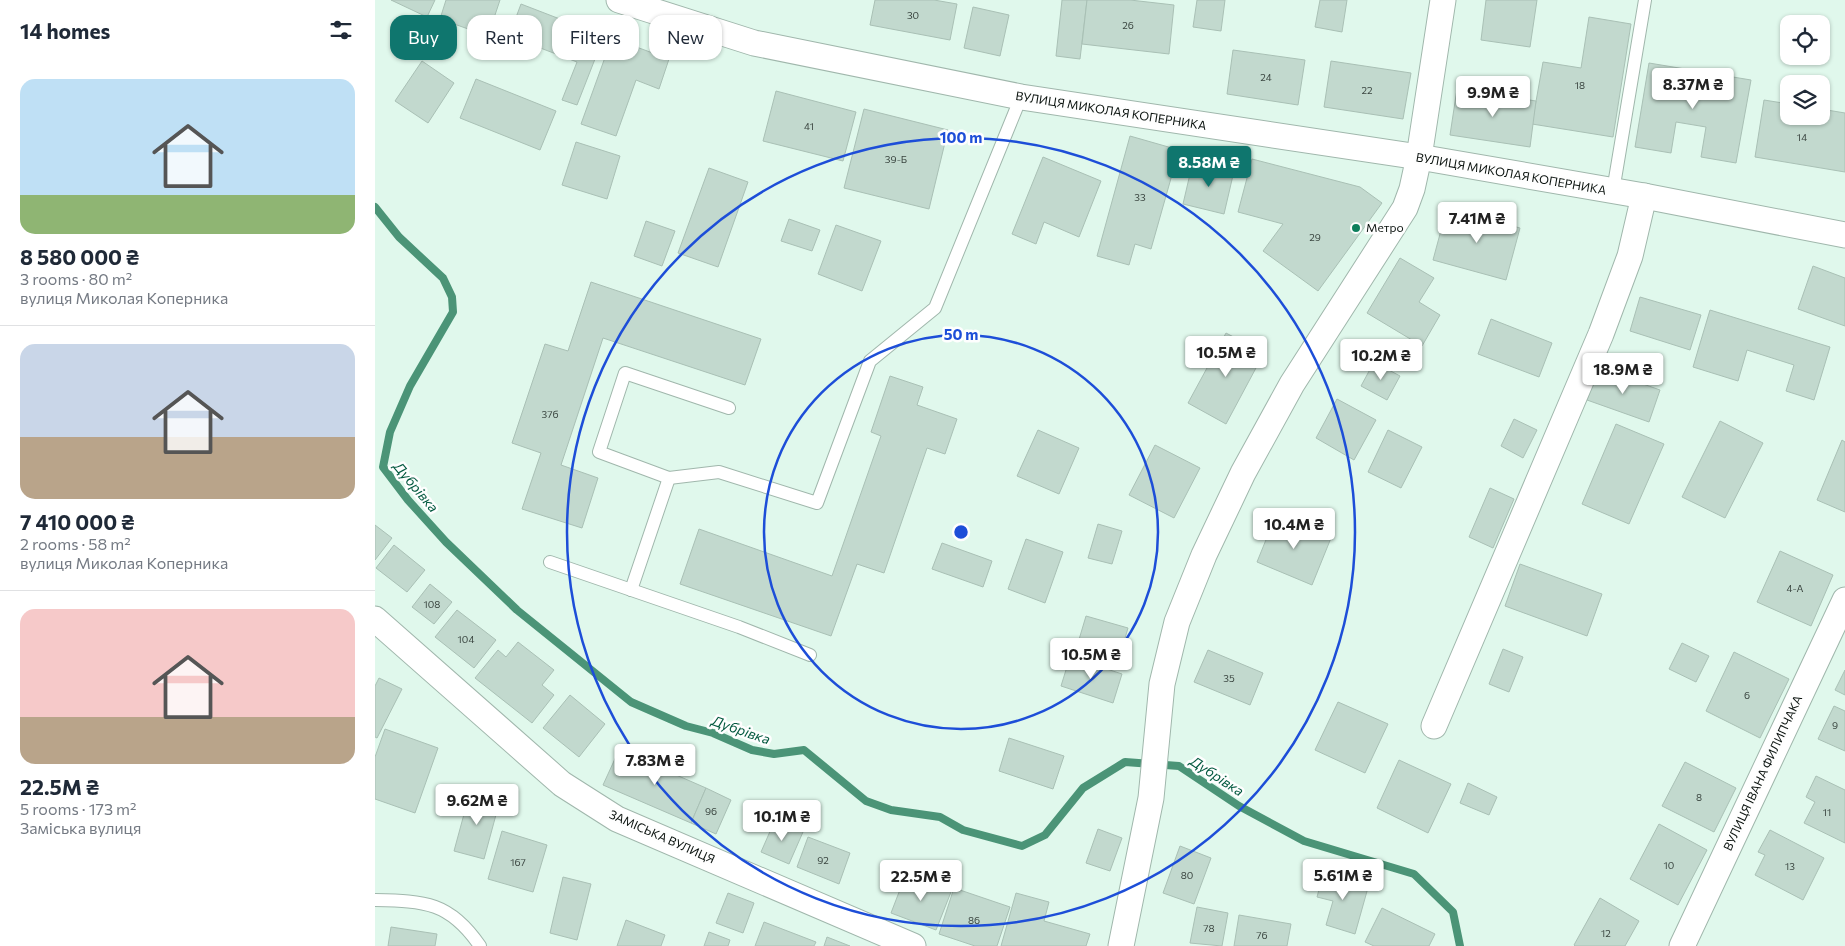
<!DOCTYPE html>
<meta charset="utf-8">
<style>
:root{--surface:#fff;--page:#f6f6f7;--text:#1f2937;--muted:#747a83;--line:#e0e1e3;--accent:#0f766e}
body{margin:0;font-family:Commissioner,sans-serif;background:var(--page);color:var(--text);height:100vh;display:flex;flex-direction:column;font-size:19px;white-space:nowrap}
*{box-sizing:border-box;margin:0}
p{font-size:16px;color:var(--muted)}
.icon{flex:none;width:28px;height:28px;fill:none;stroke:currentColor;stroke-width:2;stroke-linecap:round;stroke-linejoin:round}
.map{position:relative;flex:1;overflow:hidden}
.side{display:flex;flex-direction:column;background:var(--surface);width:375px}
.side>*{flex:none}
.top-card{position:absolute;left:15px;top:15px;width:475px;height:45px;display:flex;gap:10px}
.buttons{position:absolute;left:1405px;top:15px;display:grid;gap:10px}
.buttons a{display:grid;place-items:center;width:50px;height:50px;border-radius:10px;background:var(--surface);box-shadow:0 1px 4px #0004;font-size:25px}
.price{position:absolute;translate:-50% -42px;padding:0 11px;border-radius:5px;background:#fff;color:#222;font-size:16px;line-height:32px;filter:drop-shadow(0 1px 2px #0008)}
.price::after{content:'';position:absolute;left:50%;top:30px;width:15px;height:11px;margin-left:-8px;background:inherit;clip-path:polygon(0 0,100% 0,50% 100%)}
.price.selected{background:var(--accent);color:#fff}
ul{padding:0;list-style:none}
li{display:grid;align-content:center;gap:10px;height:265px;padding:0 20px}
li+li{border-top:1px solid var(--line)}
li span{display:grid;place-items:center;height:155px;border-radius:15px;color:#555}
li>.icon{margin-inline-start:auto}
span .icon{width:90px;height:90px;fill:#fffc;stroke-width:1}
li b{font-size:21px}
h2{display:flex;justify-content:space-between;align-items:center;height:60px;padding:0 20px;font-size:21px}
.pill{padding:0 18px;border-radius:15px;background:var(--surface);box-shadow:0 1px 4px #0004;font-size:18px;line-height:45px}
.pill.selected{background:var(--accent);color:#fff}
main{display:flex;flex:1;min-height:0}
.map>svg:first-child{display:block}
</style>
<main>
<section class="side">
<h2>14 homes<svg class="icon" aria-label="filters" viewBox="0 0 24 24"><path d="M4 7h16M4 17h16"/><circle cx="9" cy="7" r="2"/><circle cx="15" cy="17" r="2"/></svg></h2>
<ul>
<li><span style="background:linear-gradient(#bfe0f5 75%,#8fb573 0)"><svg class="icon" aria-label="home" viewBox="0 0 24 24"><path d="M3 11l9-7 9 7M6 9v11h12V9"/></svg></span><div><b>8 580 000 ₴</b><p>3 rooms · 80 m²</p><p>вулиця Миколая Коперника</p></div></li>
<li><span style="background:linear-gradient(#c9d6e8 60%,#b9a48a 0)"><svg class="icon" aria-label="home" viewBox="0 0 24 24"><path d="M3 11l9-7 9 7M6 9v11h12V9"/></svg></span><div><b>7 410 000 ₴</b><p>2 rooms · 58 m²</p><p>вулиця Миколая Коперника</p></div></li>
<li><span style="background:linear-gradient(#f6c9c9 70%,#b9a48a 0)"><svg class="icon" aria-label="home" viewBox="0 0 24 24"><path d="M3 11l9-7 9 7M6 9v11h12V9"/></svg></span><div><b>22.5M ₴</b><p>5 rooms · 173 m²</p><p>Заміська вулиця</p></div></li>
</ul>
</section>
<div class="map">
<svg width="1470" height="946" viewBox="0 0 1470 946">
<rect width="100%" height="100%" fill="#e0f8ec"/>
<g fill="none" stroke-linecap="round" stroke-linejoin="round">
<!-- stream -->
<polyline stroke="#4b9477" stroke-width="8" points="0,207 24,237 68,278 77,297 78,312 35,386 15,432 8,467 33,500 71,542 142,610 256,702 311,726 338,733 377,750 399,754 429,750 491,801 516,810 565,817 588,830 647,846 670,835 708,788 750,762 804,766 864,806 929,841 1039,874 1078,912 1085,946"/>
</g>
<!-- building -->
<g fill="#c2d9ce" stroke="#a9c0b5">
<polygon points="16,0 60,0 52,17"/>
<polygon points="71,0 125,0 113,36 65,19"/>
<polygon points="500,0 559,0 582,4 575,40 495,25"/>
<polygon points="687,0 712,0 705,59 681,56"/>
<polygon points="712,0 755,0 799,5 794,54 707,44"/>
<polygon points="822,0 850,0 846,31 818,27"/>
<polygon points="945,0 972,0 967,32 940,27"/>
<polygon points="1111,0 1162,0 1155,47 1106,40"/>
<polygon points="146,4 229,36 202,105 187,100 202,62 134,36"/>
<polygon points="598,7 634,15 625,56 589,48"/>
<polygon points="1214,17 1256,24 1238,137 1157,124 1168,62 1206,68"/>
<polygon points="237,38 294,59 284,89 261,80 241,136 206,124"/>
<polygon points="858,50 930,60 923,105 852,94"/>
<polygon points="47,61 79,83 53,123 20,101"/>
<polygon points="956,61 1036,73 1028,119 949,107"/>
<polygon points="1274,63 1376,80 1361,163 1326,157 1331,127 1301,122 1296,153 1260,147"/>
<polygon points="101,79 181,111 165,150 85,118"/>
<polygon points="1082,89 1161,101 1155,147 1075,135"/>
<polygon points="401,91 481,112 468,161 388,141"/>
<polygon points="1389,100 1414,104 1414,116 1446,116 1446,109 1470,113 1470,172 1380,157"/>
<polygon points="489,109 573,130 554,209 469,188"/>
<polygon points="755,136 804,150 776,249 760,244 754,265 722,256"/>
<polygon points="201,142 245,156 232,199 187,185"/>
<polygon points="668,157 726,181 704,237 669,222 661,244 637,234"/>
<polygon points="877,159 985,187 1007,203 943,291 888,251 908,224 863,212"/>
<polygon points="818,161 859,171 849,214 808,204"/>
<polygon points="334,168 373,182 343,267 303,253"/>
<polygon points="1072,208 1145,228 1131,280 1058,260"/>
<polygon points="414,219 445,230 437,251 406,241"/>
<polygon points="271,221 300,231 287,266 259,256"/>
<polygon points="461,225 506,241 487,291 443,274"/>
<polygon points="1025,258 1059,278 1044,302 1065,315 1047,346 992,313"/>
<polygon points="1438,266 1470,278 1470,326 1423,309"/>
<polygon points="216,282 386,339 370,385 228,338 186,465 223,478 207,528 147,509 166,453 137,443 170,344 193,351"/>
<polygon points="1265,297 1326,315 1315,350 1255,331"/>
<polygon points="1335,310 1455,347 1439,400 1411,391 1419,365 1372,350 1363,381 1318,367"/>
<polygon points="1116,319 1177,343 1164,377 1103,354"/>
<polygon points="851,333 889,353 851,424 813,403"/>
<polygon points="999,362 1025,376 1012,400 986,386"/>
<polygon points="1223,368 1285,390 1274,422 1212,400"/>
<polygon points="515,376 548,387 542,405 582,419 570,454 552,448 509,573 482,564 456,636 305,584 324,529 457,576 506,436 496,432"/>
<polygon points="962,399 1001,420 979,460 941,438"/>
<polygon points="1139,419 1162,430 1148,458 1126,446"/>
<polygon points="1345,421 1388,443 1350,518 1307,497"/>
<polygon points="1241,424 1289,444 1254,524 1207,504"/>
<polygon points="663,430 704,448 684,494 642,476"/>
<polygon points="1013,430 1047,447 1026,488 993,472"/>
<polygon points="1467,440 1470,442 1470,512 1442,500"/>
<polygon points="780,445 825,468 799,518 754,495"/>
<polygon points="1115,488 1139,499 1118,548 1094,537"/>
<polygon points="901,515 956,538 937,585 882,562"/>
<polygon points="723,524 747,531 737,564 713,558"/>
<polygon points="0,525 17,538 0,560"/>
<polygon points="651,539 688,552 670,603 633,589"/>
<polygon points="567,543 617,561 608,587 557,569"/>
<polygon points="19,545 50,570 32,592 1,568"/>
<polygon points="1405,551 1458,575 1436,626 1382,602"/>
<polygon points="1145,564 1227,594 1212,636 1130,606"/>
<polygon points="55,584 77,602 59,624 37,607"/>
<polygon points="82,610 121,640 99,668 60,637"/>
<polygon points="711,616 753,628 742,665 700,653"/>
<polygon points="143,642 179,670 167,685 179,695 157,723 100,678 123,650 131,657"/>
<polygon points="1307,643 1334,656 1321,682 1294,669"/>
<polygon points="1128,649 1148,657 1134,692 1114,684"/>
<polygon points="833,650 888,673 875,705 819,682"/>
<polygon points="1359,652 1414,679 1385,738 1331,711"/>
<polygon points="695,657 747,674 738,703 686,686"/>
<polygon points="1470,670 1470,695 1460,690"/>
<polygon points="4,678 27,689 2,738 0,737 0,686"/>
<polygon points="195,695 230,724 204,757 168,728"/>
<polygon points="963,702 1013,724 990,773 940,750"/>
<polygon points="1459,706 1470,711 1470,751 1443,739"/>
<polygon points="10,729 63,748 40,813 0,799 0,757"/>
<polygon points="634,738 689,756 678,789 624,771"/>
<polygon points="244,750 331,788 316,823 228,785"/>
<polygon points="1024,760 1076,784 1053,833 1002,808"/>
<polygon points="1310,762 1361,788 1339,832 1287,806"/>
<polygon points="1441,776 1470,790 1470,843 1429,823 1440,802 1431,797"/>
<polygon points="1093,783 1122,797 1114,815 1085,803"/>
<polygon points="331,788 356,800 341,834 316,823"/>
<polygon points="95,792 125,800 109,859 79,851"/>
<polygon points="400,820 428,832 414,864 386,852"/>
<polygon points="1284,824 1332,850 1303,905 1255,879"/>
<polygon points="723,829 747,838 735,871 711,863"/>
<polygon points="1395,830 1449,858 1428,900 1380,875 1390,855 1383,852"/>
<polygon points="127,831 172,845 158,892 113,879"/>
<polygon points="433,837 475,853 464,884 422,867"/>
<polygon points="805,846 836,858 819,904 788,893"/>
<polygon points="949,871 994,884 980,934 951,925 958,901 942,897"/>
<polygon points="531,874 576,892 561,930 516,913"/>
<polygon points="188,877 216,884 202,940 175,933"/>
<polygon points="579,888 635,907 622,946 600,946 564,934"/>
<polygon points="353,893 379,903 368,933 341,923"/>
<polygon points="641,893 674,902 669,921 715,934 711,946 626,946"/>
<polygon points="1225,898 1264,921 1250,946 1200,946 1199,945"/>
<polygon points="822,907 853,913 847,946 815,943"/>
<polygon points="1007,908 1060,934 1054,946 999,946 990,942"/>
<polygon points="864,915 916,924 912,946 859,946"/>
<polygon points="251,920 290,935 286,946 242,946"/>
<polygon points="389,922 441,942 439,946 380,946"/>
<polygon points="16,927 62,934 60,946 13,946"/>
<polygon points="334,932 355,940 353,946 329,946"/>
<polygon points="452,937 475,946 449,946"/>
</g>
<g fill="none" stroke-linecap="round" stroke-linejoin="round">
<defs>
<g id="service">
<polyline points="1238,191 1270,0"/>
<polyline points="354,408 250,373 224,452 294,478 344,472 442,503 495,361 560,308 646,97"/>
<polyline points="175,562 364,627 435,655"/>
<polyline points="256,590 294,478"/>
<path d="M0,900c50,1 75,2 105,46"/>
</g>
<g id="minor">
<polyline points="244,0 379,43 646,97 1044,157 1269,196 1470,235"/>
<polyline points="0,619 187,784 242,819 538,946"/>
<polyline points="1059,726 1226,334 1255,256 1269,196"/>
<polyline points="746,946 776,798 787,684 802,622 829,555 868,473 917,384 1030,208 1037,189 1044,157 1068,0"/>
<polyline points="1307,946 1470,600"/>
</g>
</defs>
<!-- service casing -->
<use href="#service" stroke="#a0b7ac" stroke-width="14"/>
<!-- minor casing -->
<use href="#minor" stroke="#a0b7ac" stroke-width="27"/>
<!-- service -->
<use href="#service" stroke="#fff" stroke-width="12"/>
<!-- minor -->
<use href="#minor" stroke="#fff" stroke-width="25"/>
</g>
<!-- distance rings -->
<g fill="none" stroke="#1d4ed8" stroke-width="2.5">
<circle cx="586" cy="532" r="197"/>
<circle cx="586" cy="532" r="394"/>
</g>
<!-- markers -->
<circle fill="#0d7f5c" stroke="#fefefe" stroke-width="2" cx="981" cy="228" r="5"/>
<g text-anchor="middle" stroke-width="5" stroke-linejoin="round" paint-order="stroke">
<!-- number labels -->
<g font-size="10" fill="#39443f">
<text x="538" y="19">30</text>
<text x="753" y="29">26</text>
<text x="891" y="81">24</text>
<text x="1205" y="89">18</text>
<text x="992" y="94">22</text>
<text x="434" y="130">41</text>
<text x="1427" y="141">14</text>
<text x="521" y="163">39-Б</text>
<text x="765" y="201">33</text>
<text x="940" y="241">29</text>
<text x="175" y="418">37б</text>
<text x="1420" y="592">4-А</text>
<text x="57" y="608">108</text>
<text x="91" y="643">104</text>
<text x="854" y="682">35</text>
<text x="1372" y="699">6</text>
<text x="1460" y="729">9</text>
<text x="1324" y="801">8</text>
<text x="336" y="815">96</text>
<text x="1452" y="816">11</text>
<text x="448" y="864">92</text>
<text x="143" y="866">167</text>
<text x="1294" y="869">10</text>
<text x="1415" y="870">13</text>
<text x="812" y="879">80</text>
<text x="599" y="924">86</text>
<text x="834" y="932">78</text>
<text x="1231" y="937">12</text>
<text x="887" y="939">76</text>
</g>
<!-- street labels -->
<g font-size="12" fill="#0b130f" stroke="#fefefe">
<text transform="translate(736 111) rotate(9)" y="4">ВУЛИЦЯ МИКОЛАЯ КОПЕРНИКА</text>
<text transform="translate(1136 174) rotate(10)" y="4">ВУЛИЦЯ МИКОЛАЯ КОПЕРНИКА</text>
<text transform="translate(1388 773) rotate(-65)" y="4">ВУЛИЦЯ ІВАНА ФИЛИПЧАКА</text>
<text transform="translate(287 837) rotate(24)" y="4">ЗАМІСЬКА ВУЛИЦЯ</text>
</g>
<!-- poi labels -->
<g font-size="12" fill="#0b130f" stroke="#fefefe" text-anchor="start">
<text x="991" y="232">Метро</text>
</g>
<!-- water labels -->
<g font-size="14" font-style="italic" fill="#03593f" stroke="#fefefe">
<text transform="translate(41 487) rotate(50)" y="5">Дубрівка</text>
<text transform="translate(366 730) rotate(19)" y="5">Дубрівка</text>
<text transform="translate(842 776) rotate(33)" y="5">Дубрівка</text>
</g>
</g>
<circle cx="586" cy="532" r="8" fill="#1d4ed8" stroke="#fefefe" stroke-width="2.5"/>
<g font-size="15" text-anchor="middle" font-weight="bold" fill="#1d4ed8" stroke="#fefefe" stroke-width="5" stroke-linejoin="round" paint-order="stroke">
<text x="586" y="143">100 m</text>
<text x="586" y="340">50 m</text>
</g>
</svg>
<div class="buttons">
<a><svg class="icon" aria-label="locate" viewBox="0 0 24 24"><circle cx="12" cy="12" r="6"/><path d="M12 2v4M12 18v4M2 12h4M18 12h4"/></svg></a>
<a><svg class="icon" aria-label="layers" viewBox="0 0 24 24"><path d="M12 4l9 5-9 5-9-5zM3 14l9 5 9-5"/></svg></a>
</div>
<b class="price" style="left:1318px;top:110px">8.37M ₴</b>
<b class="price" style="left:1118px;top:118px">9.9M ₴</b>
<b class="price selected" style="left:834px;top:188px">8.58M ₴</b>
<b class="price" style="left:1102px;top:244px">7.41M ₴</b>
<b class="price" style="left:851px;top:378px">10.5M ₴</b>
<b class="price" style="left:1006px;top:381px">10.2M ₴</b>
<b class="price" style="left:1248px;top:395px">18.9M ₴</b>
<b class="price" style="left:919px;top:550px">10.4M ₴</b>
<b class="price" style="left:716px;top:680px">10.5M ₴</b>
<b class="price" style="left:280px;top:786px">7.83M ₴</b>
<b class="price" style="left:102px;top:826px">9.62M ₴</b>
<b class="price" style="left:407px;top:842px">10.1M ₴</b>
<b class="price" style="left:968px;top:901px">5.61M ₴</b>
<b class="price" style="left:546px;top:902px">22.5M ₴</b>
<div class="top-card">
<a class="pill selected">Buy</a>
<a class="pill">Rent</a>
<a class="pill">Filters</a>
<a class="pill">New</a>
</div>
</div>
</main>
